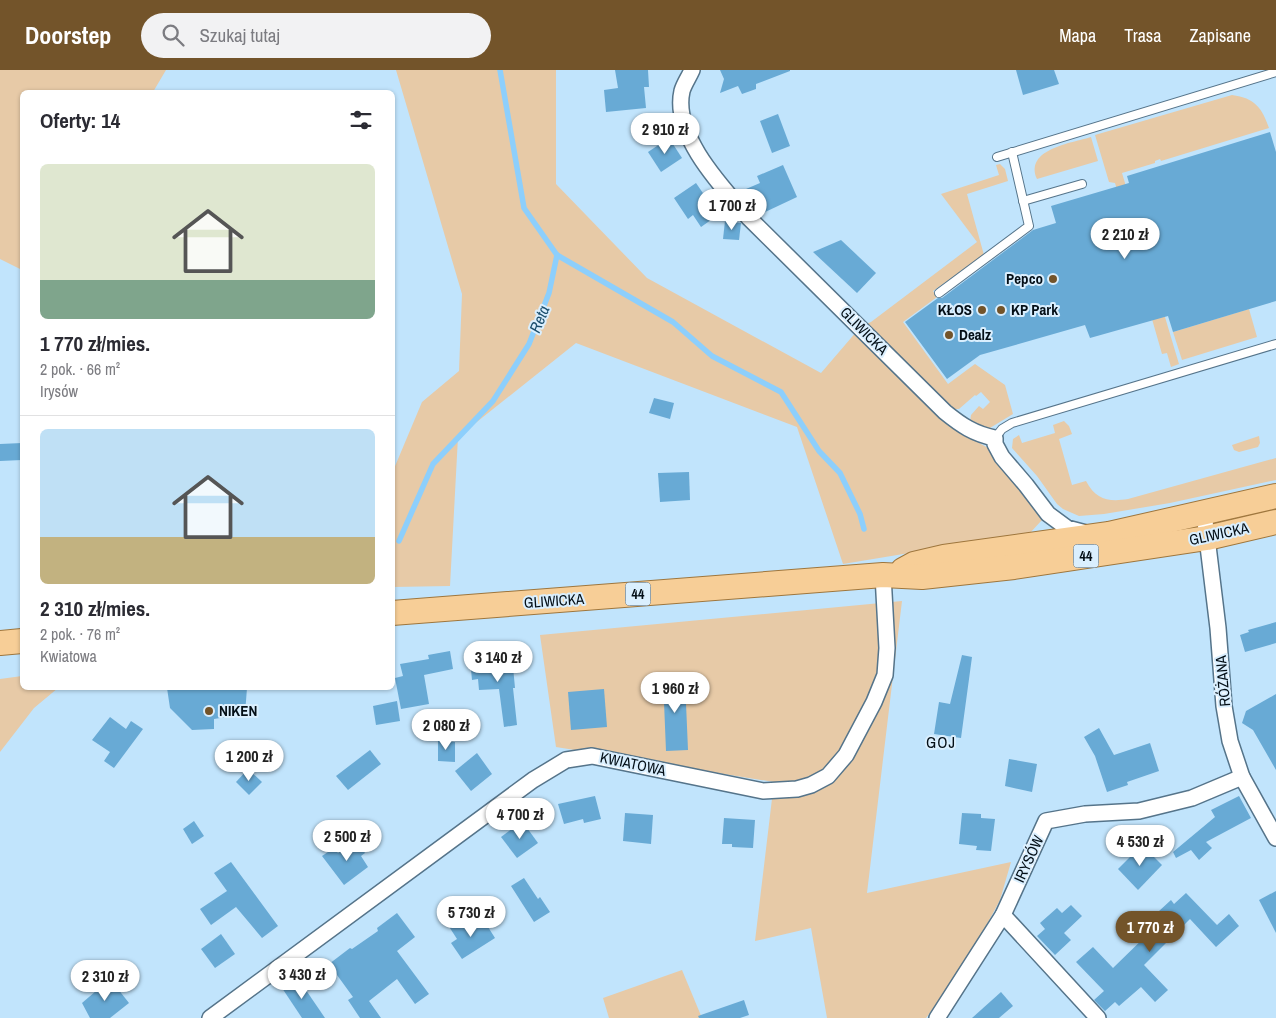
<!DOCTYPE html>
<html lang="pl">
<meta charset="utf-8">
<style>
:root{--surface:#fff;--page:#f2f2f3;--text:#2b2b33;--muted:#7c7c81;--line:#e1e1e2;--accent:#73542a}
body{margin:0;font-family:"Archivo Narrow",sans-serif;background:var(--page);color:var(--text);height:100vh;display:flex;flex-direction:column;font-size:19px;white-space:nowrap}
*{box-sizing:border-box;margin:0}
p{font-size:16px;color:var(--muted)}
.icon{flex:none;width:28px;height:28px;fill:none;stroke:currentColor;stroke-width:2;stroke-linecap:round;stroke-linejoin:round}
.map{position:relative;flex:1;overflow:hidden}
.details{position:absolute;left:20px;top:20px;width:375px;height:600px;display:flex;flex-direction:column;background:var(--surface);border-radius:8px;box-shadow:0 1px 4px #0004}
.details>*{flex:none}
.price{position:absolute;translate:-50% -42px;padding:0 11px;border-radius:18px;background:#fff;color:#222;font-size:16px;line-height:32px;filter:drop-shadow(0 1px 2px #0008)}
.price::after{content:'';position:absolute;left:50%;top:30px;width:15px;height:11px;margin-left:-8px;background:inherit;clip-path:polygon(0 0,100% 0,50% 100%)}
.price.on{background:var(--accent);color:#fff}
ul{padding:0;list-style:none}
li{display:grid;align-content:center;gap:10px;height:265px;padding:0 20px}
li+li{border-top:1px solid var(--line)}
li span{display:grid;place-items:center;height:155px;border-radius:8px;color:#555}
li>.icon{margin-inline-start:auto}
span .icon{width:90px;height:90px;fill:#fffc;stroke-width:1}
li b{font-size:21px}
h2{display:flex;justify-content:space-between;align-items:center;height:60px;padding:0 20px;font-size:21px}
header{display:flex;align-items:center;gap:30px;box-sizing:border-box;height:70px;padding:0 25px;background:var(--accent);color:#fff}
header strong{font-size:24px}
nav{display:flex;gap:28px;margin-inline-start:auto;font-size:18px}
.search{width:350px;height:45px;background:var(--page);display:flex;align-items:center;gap:12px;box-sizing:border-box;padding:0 18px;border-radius:28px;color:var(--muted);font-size:19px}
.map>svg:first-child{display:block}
</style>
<header>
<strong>Doorstep</strong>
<div class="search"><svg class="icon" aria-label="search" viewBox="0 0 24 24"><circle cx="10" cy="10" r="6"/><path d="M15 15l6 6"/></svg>Szukaj tutaj</div>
<nav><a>Mapa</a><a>Trasa</a><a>Zapisane</a></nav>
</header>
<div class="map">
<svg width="1276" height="948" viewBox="0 0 1276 948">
<rect width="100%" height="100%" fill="#c1e4fc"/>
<!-- green -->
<g fill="#e7caa7">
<polygon points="0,0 166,0 153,22 22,22 22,200 0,189"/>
<polygon points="396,0 556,0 556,114 647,208 821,303 857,261 963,364 990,379 1042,450 1030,463 843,494 797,357 576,273 458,367 450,516 393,517 393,401 422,332 459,301 462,224"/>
<path d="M1232,25c23,3 30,13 37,33l-108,33 -1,-2 -5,2v2l-33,10 57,191 -8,3 -4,-14 -5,1 -42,-147 1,-4 -6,-20 -6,-1 -14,-47z"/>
<path d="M1091,67l7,24 -61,18c-13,-30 35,-36 54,-42z"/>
<polygon points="1000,94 1005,99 1008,111 967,124 984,185 933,221 937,227 903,252 948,314 975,294 1005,315 1013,344 985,361 970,352 971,345 979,336 983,339 990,332 981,322 976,326 975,325 959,339 951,339 863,255 871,252 977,172 941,124 999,105 996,95"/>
<polygon points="1249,239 1257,267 1182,290 1173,262"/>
<path d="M1064,351l5,5 3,8 -13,5 13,46 14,-4c10,19 23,21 42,18l148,-41v22l-106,23 -66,11 -25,2 -16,-7 -6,-5 -20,-28 -25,-28 1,-9 6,-4 3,8 33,-10 -2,-8z"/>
<polygon points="1259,366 1260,373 1258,377 1239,382 1234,380 1232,375"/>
<polygon points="902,531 867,823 1011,792 1000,830 962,901 926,948 827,948 811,858 755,871 774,712 556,677 540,565"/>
<polygon points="22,606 22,618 58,618 34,638 0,682 0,609"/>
<polygon points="682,900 702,948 609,948 603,928"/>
</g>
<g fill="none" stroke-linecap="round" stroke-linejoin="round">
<!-- stream -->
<g stroke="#8dcffc" stroke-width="5.5">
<polyline points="557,185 673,252 712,286 781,322 819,381 840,403 860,444 864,459"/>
<polyline points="399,471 433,394 493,331 529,274 549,223 557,185 524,138 500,0"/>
</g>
</g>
<!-- building -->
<g fill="#68aad5">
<polygon points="615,0 648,0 649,17 644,17 646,38 606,42 604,20 618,18"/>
<polygon points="720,0 790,0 790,1 756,14 756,19 742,24 738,16 720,23 724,9"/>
<polygon points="1016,0 1054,0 1059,14 1023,25"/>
<polygon points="778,44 790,76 772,83 760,51"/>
<polygon points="1270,62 1276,82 1276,231 1173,262 1168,246 1090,268 1085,255 980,285 947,309 905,252 938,228 942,228 1033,160 1056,153 1051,136 1129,113 1127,106"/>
<polygon points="669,68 682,88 661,102 648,82"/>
<polygon points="783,95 797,127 759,145 746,119 760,113 757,106"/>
<polygon points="696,113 718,145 701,157 693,145 688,149 674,128"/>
<polygon points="725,151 741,153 739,170 723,169"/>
<polygon points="841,170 876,203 857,223 813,182"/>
<polygon points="654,328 674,333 670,349 649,343"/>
<polygon points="22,373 22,390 0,391 0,374"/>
<polygon points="689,402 690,430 660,432 658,403"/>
<polygon points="1276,552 1276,573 1245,582 1240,565 1249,562 1248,560"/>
<polygon points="450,581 453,599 424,605 429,634 401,639 395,608 403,606 400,594 429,589 428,585"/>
<polygon points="962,585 972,587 961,668 934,664 939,632 950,634"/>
<polygon points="512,586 515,618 513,618 517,655 504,657 499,619 479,620 478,609 472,610 470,589"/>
<polygon points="685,610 688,680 666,681 664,632 659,632 658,611"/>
<polygon points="167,618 247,618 245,644 214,649 214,659 192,660 170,638"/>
<polygon points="604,619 607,657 571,660 568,622"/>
<polygon points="1276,624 1276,700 1253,660 1242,653 1246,641"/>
<polygon points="397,631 400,651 376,655 373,636"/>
<polygon points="110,647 126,659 131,651 143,659 114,698 104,691 110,682 92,670"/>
<polygon points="1099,658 1114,685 1150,673 1159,701 1127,712 1128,715 1107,722 1095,686 1084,667"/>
<polygon points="438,671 455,672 455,692 438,691"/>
<polygon points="370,680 381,694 348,720 336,706"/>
<polygon points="477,683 492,704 471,721 455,701"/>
<polygon points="1009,689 1037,694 1032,722 1005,716"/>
<polygon points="248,699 262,712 249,725 236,712"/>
<polygon points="595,726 601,749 584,753 583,749 564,754 558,734"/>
<polygon points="1239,726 1251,748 1206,772 1212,778 1199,790 1191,780 1176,788 1173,782 1215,747 1211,740"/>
<polygon points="625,743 653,745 651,774 623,771"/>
<polygon points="962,743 981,744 981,748 995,749 991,781 976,780 977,776 959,774"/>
<polygon points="724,748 755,750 753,778 732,777 732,774 722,774"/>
<polygon points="194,751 204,766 192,774 183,759"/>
<polygon points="522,751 538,773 517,788 501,767"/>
<polygon points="356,770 365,783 361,786 368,797 344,815 322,786 334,778 338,783"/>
<polygon points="1142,775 1162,795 1138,820 1118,799"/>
<polygon points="231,792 278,856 262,868 236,837 211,855 200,839 227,821 214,803"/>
<polygon points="524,808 538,829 540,827 550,842 534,852 511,816"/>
<polygon points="1276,821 1276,863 1259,830"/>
<polygon points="1186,823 1217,855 1229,844 1239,856 1216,877 1190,849 1144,895 1168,920 1155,932 1141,917 1119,936 1115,932 1105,941 1094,930 1104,921 1076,892 1093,877 1113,898 1152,860 1146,853 1171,830 1174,834"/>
<polygon points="1071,835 1082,846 1064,863 1071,870 1055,885 1037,866 1045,859 1040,853 1057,838 1062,843"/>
<polygon points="397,843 415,867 397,881 429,924 415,934 397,909 369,931 381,948 360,948 348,930 353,927 329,894 350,878 352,879 378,861 377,858"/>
<polygon points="483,849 495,868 462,889 451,873 457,869 448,855 468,858"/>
<polygon points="221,864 235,884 215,898 201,879"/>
<polygon points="297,907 325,948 302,948 282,918"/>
<polygon points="110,909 129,933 110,948 90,948 82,933"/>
<polygon points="1001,922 1013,936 999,948 972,948"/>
<polygon points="744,930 749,945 740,948 699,948 698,946"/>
</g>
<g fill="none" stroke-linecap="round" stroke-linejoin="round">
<defs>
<g id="service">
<polyline points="997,87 1276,2"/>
<polyline points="1023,131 1082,114"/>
<polyline points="939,223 1029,156 1012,82"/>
<polyline points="995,368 1002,359 1012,353 1276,274"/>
</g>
<g id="minor">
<path d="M692,0c-3,7 -8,14 -10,21 -10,44 40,96 67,127l196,194c16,13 29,22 50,26v6l7,13 24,28 22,29 19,14 19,5"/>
<polyline points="1204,443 1218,558 1224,636 1230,671 1242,707 1276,768"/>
<polyline points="1003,845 1098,948"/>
<polyline points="210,948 533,710 566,690 592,686 763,721 797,719 811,715 828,706 846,685 874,632 885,605 887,578 883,505"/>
<polyline points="937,948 1003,845 1046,751 1085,744 1139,741 1192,728 1242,707"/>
</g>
<g id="primary">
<polyline points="903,500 914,494 944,487 1109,464 1276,426"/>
<polyline points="392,543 883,505 922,507 1014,497 1207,468 1276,452"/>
<polyline points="0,573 22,571"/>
</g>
</defs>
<!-- service casing -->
<use href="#service" stroke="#55748a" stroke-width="10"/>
<!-- minor casing -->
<use href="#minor" stroke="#55748a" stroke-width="18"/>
<!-- primary casing -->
<use href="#primary" stroke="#9e763d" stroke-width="26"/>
<!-- service -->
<use href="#service" stroke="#fff" stroke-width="8"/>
<!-- minor -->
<use href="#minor" stroke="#fff" stroke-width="15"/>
<!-- primary -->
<use href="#primary" stroke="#f7ce97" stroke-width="24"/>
</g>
<!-- markers -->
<g fill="#73542a" stroke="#daeffe" stroke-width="2">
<circle cx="1053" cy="209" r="5"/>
<circle cx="982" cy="240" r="5"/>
<circle cx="1001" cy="240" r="5"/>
<circle cx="949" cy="265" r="5"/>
<circle cx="209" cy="641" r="5"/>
</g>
<g text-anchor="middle" stroke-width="4" stroke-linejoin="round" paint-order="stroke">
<!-- shield labels -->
<g fill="#daeffe" stroke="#44525c" stroke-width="1">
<rect x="1073.5" y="474.5" width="25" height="23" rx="4"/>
<rect x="625.5" y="512.5" width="25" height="23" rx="4"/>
</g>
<g font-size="14" font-weight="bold" fill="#040f17">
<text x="1086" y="491">44</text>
<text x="638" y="529">44</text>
</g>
<!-- poi labels -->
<g font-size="15" font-weight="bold" fill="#040f17" stroke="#daeffe" text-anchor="start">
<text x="1043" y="214" text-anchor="end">Pepco</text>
<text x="972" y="245" text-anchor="end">KŁOS</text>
<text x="1011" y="245">KP Park</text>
<text x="959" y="270">Dealz</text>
<text x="219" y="646">NIKEN</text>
</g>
<!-- street labels -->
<g font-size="15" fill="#040f17" stroke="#daeffe">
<text transform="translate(864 261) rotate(45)" y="5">GLIWICKA</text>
<text transform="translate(1219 464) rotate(-12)" y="5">GLIWICKA</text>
<text transform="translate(554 531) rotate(-4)" y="5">GLIWICKA</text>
<text transform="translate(1223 611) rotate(-95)" y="5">RÓŻANA</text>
<text transform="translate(633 694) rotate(12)" y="5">KWIATOWA</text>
<text transform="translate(1029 789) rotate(-65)" y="5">IRYSÓW</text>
</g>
<!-- water labels -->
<g font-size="16" font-style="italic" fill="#1b4e6c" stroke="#daeffe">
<text transform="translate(539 249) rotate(-68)" y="6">Reta</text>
</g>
<!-- neighbourhood labels -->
<g font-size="16" letter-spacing="1" fill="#040f17" stroke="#daeffe">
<text x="941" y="678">GOJ</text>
</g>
</g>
</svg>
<b class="price" style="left:665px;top:85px">2 910 zł</b>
<b class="price" style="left:732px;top:161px">1 700 zł</b>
<b class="price" style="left:1125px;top:190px">2 210 zł</b>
<b class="price" style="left:498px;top:613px">3 140 zł</b>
<b class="price" style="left:675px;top:644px">1 960 zł</b>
<b class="price" style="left:446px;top:681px">2 080 zł</b>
<b class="price" style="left:249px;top:712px">1 200 zł</b>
<b class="price" style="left:520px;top:770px">4 700 zł</b>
<b class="price" style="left:347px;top:792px">2 500 zł</b>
<b class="price" style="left:1140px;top:797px">4 530 zł</b>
<b class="price" style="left:471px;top:868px">5 730 zł</b>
<b class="price on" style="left:1150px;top:883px">1 770 zł</b>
<b class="price" style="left:302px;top:930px">3 430 zł</b>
<b class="price" style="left:105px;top:932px">2 310 zł</b>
<section class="details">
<h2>Oferty: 14<svg class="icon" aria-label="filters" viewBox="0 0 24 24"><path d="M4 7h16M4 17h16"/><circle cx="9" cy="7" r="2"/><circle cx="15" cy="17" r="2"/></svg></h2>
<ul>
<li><span style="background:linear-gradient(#dfe7d0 75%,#7fa58c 0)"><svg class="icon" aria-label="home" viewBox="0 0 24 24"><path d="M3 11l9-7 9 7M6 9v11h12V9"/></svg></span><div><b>1 770 zł/mies.</b><p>2 pok. · 66 m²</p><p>Irysów</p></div></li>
<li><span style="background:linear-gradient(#bfe0f5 70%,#c2b280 0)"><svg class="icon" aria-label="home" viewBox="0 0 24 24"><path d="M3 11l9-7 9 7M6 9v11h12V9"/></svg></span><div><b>2 310 zł/mies.</b><p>2 pok. · 76 m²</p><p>Kwiatowa</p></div></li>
</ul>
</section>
</div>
